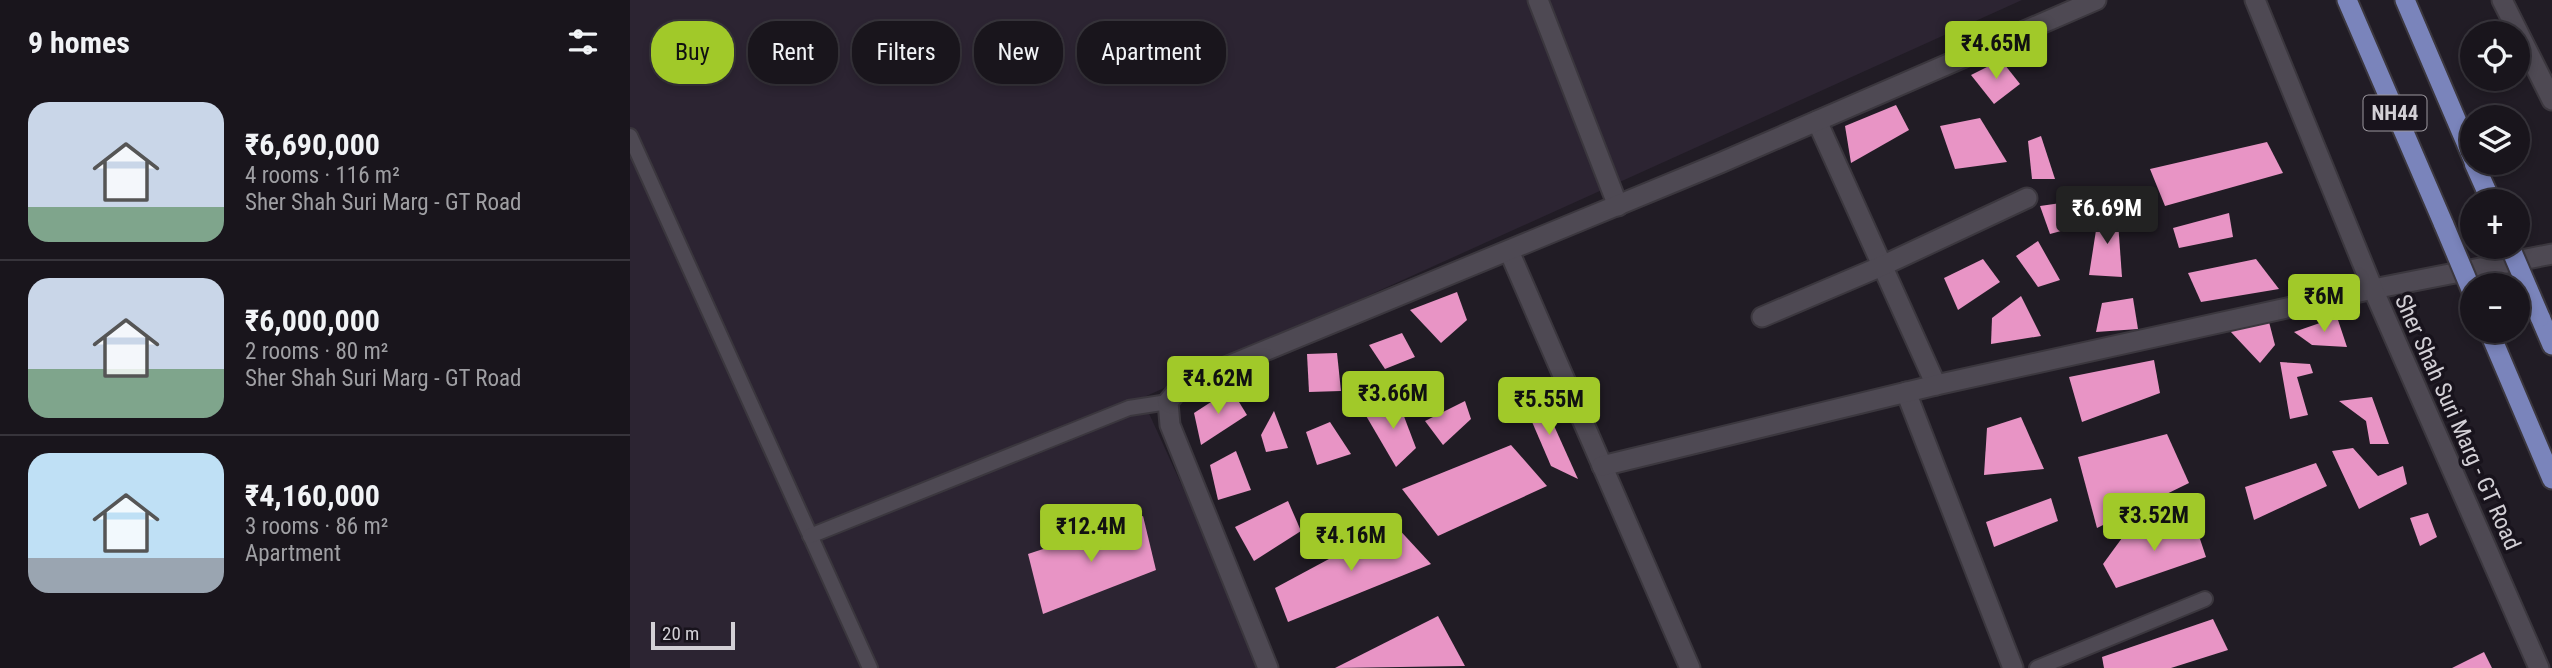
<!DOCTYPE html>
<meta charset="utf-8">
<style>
:root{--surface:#19151c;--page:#262229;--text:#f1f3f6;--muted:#9f9fa3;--line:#37343b;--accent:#a1c929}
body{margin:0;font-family:"Roboto Condensed",sans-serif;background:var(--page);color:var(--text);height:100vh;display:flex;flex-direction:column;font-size:26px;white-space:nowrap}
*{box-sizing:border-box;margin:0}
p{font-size:23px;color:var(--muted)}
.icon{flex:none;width:38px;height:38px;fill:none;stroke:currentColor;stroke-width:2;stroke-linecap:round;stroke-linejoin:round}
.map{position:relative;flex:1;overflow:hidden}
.sheet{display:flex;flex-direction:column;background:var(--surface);width:630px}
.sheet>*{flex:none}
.hud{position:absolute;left:21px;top:21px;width:665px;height:63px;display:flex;gap:14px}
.buttons{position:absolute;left:1830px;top:21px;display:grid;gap:14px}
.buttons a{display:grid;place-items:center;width:70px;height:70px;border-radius:50%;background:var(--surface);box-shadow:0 4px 10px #0003,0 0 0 2px var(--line);font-size:35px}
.scale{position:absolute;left:21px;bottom:18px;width:84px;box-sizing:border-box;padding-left:7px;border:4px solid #d3d0d6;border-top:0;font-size:19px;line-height:24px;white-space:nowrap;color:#d3d0d6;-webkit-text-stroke:5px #18131c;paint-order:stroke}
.price{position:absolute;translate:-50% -60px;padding:0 16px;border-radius:7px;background:var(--accent);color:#111;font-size:23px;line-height:46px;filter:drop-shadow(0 2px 4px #0008)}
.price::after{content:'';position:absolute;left:50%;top:42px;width:21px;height:16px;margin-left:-10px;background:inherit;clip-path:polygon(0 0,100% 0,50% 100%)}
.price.current{background:#222;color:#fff}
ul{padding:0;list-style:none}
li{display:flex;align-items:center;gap:21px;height:175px;padding:0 28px}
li+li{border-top:2px solid var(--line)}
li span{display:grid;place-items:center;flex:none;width:196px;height:140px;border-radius:21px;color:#555}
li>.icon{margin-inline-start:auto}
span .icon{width:84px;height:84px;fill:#fffc;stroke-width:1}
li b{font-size:30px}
h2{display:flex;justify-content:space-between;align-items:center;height:84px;padding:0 28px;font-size:30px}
.pill{padding:0 24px;border-radius:28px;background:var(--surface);box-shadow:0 4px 10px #0003,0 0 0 2px var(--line);font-size:24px;line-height:63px}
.pill.current{background:var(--accent);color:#111}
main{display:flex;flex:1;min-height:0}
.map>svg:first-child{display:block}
</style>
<main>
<section class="sheet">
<h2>9 homes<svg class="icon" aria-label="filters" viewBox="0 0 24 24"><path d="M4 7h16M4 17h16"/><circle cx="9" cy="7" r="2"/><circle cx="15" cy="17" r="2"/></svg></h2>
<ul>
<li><span style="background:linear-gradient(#c9d6e8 75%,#7fa58c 0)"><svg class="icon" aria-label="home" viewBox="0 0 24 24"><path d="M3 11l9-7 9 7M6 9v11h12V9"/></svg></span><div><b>₹6,690,000</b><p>4 rooms · 116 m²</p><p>Sher Shah Suri Marg - GT Road</p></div></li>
<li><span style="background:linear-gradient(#c9d6e8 65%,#7fa58c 0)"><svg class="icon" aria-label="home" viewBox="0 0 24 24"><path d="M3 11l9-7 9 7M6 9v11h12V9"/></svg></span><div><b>₹6,000,000</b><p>2 rooms · 80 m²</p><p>Sher Shah Suri Marg - GT Road</p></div></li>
<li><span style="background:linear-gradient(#bfe0f5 75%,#9aa5b1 0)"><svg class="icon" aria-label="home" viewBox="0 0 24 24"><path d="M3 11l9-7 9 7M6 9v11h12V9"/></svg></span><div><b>₹4,160,000</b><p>3 rooms · 86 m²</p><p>Apartment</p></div></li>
</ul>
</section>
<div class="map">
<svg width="1922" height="668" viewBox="0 0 1922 668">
<rect width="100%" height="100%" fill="#211c25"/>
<!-- built -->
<polygon fill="#2c2432" points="0,0 1392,0 512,398 635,668 0,668"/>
<!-- building -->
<g fill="#e894c5">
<polygon points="1371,60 1390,84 1364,104 1341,75"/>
<polygon points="1266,105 1279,130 1221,163 1215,126"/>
<polygon points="1350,118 1377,162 1325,169 1310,126"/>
<polygon points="1411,136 1425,179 1402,179 1398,141"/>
<polygon points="1637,142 1653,173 1535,206 1520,169"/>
<polygon points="1431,203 1442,228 1420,234 1410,206"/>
<polygon points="1487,208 1492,277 1459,275 1469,211"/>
<polygon points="1599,213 1603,237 1549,248 1543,228"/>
<polygon points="1408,241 1430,280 1408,287 1386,256"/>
<polygon points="1353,259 1370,282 1328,310 1314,278"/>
<polygon points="1626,259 1649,289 1571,302 1558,273"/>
<polygon points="827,292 837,320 811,343 780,310"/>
<polygon points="1391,296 1411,336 1361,344 1362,318"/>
<polygon points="1503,298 1508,329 1466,332 1472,303"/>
<polygon points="1707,317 1717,347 1682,345 1664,332"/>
<polygon points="1639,322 1645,345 1630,363 1600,331"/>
<polygon points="772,333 785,357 755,369 739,345"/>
<polygon points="707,353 711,391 679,392 677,354"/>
<polygon points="1524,360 1530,393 1452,422 1439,377"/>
<polygon points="1650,362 1680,364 1683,373 1667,377 1678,415 1660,419"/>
<polygon points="601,389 617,415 571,445 564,413"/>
<polygon points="1742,397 1759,444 1740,444 1736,421 1709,401"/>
<polygon points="767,398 786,448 766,467 735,414"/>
<polygon points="912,399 948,479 921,466 893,401"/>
<polygon points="835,401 841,419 813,445 795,421"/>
<polygon points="644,411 658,448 636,452 631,435"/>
<polygon points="1391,417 1414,469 1354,475 1357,428"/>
<polygon points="700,422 721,454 687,465 676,432"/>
<polygon points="1537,434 1559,483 1467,528 1448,457"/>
<polygon points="881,445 917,486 808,536 772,489"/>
<polygon points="1723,448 1748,476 1773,466 1777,484 1729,509 1702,451"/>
<polygon points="606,451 621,490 588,500 580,465"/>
<polygon points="1686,463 1697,486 1624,520 1615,487"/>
<polygon points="1421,498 1428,521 1364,547 1356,522"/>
<polygon points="658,501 671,531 624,561 605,527"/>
<polygon points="1798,513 1807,537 1790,546 1780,518"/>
<polygon points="513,516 526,570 413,614 398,554"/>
<polygon points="1564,521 1576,557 1486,588 1473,564 1492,538"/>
<polygon points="764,524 801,564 658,622 645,588"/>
<polygon points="808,616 835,666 705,668"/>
<polygon points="1583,619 1598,650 1541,668 1474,668 1472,657"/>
<polygon points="1854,652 1862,668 1822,668"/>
</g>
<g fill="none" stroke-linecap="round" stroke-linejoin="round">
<defs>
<g id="service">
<polyline points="0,136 240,668"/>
<polyline points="180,536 499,408 538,402"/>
<polyline points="1407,668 1575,599"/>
</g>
<g id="minor">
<polyline points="908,0 988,206"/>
<polyline points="1187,121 1306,385"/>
<polyline points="879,251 1060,668"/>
<polyline points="1132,317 1252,266 1397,198"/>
<polyline points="1276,392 1383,668"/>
<polyline points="972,466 1306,385 1743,289 1922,254"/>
<polyline points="638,668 540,425 538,402 552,385 1090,163 1466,0"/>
</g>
<g id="tertiary">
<polyline points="1625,0 1743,289 1909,668"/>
<polyline points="1872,0 1922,100"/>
</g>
<g id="trunk">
<polyline points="1717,0 1814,225"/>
<polyline points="1775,0 1843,159"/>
<polyline points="1844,163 1861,201"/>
<polyline points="1910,317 1922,345"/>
<polyline points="1859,331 1922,479"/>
</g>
</defs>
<!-- service casing -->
<use href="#service" stroke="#3b373e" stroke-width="18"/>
<!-- minor casing -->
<use href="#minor" stroke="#3b373e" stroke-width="23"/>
<!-- tertiary casing -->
<use href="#tertiary" stroke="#3b373e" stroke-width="23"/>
<!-- trunk casing -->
<use href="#trunk" stroke="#3b373e" stroke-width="23"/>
<!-- service -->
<use href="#service" stroke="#4e4953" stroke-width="14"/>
<!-- minor -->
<use href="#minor" stroke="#4e4953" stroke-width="19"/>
<!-- tertiary -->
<use href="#tertiary" stroke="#4e4953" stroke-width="19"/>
<!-- trunk -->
<use href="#trunk" stroke="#7a84bb" stroke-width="19"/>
<defs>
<g id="trunk-bridge">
<polyline points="1814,225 1843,294"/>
<polyline points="1880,247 1910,317"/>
</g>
</defs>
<!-- trunk-bridge casing -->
<use href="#trunk-bridge" stroke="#3b373e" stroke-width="23" stroke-linecap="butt"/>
<!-- trunk-bridge -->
<use href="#trunk-bridge" stroke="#7a84bb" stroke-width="19"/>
</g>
<g text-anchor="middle" stroke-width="7" stroke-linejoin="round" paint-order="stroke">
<!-- shield labels -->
<rect fill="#18131c" stroke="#9b979e" stroke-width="2" x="1733.5" y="95.5" width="63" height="35" rx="5"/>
<g font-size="21" font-weight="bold" fill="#d3d0d6">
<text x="1765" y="120">NH44</text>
</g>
<!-- street labels -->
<g font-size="23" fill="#d3d0d6" stroke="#18131c">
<text transform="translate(1828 422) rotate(66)" y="8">Sher Shah Suri Marg - GT Road</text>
</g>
</g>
</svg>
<div class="buttons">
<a><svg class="icon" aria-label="locate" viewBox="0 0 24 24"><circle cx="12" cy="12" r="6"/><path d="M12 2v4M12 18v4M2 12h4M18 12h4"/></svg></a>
<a><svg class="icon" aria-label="layers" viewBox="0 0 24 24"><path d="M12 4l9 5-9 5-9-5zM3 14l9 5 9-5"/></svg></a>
<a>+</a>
<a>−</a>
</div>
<div class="scale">20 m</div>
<b class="price" style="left:1366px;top:81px">₹4.65M</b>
<b class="price current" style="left:1477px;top:246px">₹6.69M</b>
<b class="price" style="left:1694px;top:334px">₹6M</b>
<b class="price" style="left:588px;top:416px">₹4.62M</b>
<b class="price" style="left:763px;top:431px">₹3.66M</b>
<b class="price" style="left:919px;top:437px">₹5.55M</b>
<b class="price" style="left:1524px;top:553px">₹3.52M</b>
<b class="price" style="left:461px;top:564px">₹12.4M</b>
<b class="price" style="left:721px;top:573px">₹4.16M</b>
<div class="hud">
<a class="pill current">Buy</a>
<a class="pill">Rent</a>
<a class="pill">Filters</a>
<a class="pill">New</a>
<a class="pill">Apartment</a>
</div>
</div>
</main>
